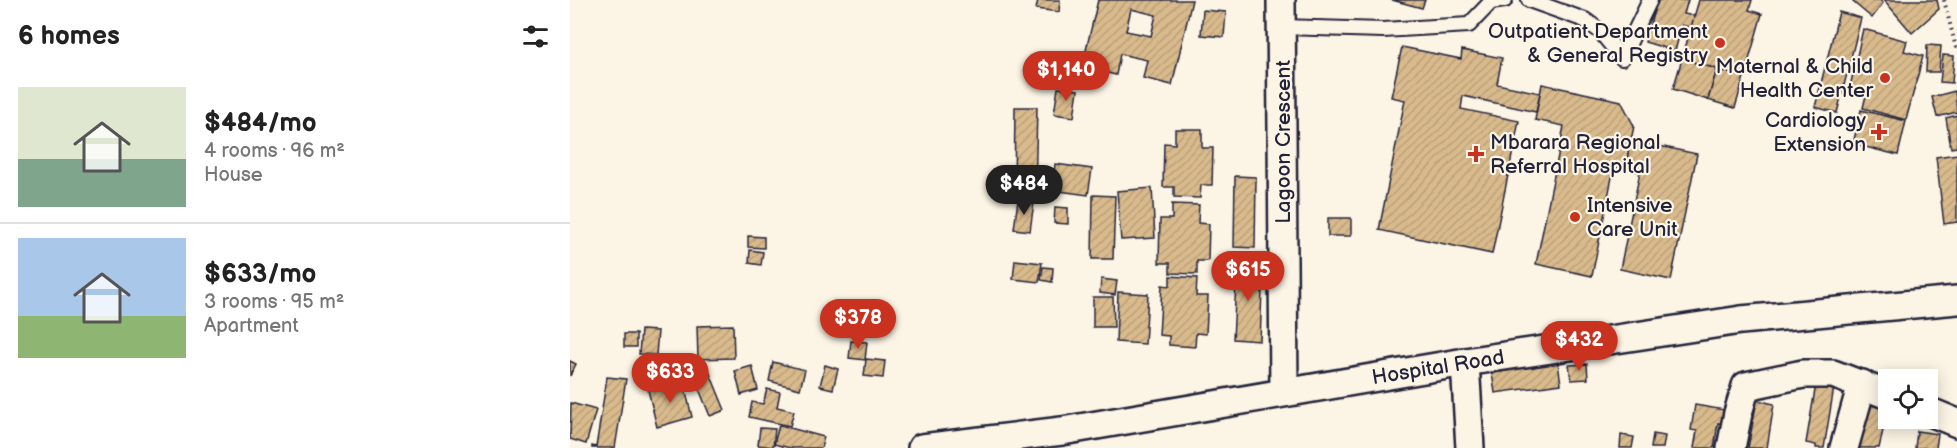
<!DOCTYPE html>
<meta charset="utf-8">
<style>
:root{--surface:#fff;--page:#f6f6f6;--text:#222;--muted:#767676;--line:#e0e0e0;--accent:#c8321e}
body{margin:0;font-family:"Balsamiq Sans",sans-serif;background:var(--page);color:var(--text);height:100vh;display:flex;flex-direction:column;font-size:22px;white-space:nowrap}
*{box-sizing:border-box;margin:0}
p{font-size:20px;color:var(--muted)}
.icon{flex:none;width:33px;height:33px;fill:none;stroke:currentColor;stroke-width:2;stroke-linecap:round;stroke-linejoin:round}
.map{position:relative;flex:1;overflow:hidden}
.drawer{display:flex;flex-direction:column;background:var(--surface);width:570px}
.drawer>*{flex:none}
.tools{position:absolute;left:1308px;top:369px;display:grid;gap:12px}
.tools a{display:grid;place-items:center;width:60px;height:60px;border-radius:0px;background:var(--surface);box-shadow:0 3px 15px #0003;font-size:30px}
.price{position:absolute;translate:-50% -51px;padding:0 14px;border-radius:21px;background:var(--accent);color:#fff;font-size:20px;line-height:39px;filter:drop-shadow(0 2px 3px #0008)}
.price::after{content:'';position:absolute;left:50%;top:36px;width:18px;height:14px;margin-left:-9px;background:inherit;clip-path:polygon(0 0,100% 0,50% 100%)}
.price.on{background:#222;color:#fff}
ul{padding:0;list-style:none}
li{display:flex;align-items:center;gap:18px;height:150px;padding:0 18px}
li+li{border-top:2px solid var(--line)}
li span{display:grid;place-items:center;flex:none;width:168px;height:120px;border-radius:0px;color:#555}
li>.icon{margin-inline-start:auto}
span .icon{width:72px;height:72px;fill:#fffc;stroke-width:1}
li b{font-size:26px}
h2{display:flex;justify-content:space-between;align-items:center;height:72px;padding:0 18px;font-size:26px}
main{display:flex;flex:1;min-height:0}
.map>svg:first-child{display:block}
</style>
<main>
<section class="drawer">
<h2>6 homes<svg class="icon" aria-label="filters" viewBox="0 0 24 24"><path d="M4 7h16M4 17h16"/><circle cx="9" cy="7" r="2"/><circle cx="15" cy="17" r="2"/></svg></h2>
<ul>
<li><span style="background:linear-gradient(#dfe7d0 60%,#7fa58c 0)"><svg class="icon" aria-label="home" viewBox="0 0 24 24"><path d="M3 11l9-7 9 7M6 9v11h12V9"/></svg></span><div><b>$484/mo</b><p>4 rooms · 96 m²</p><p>House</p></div></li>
<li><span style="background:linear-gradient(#a9c7e8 65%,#8fb573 0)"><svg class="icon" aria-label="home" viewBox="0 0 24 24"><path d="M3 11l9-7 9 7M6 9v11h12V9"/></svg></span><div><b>$633/mo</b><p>3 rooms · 95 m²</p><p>Apartment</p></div></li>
</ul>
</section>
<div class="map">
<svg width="1387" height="448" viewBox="0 0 1387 448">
<defs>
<pattern id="building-hatch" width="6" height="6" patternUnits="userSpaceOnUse" patternTransform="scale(1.5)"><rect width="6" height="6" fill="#d9ba8c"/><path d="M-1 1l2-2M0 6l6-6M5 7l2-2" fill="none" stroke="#baa07a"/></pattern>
</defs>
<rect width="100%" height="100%" fill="#fcf5e5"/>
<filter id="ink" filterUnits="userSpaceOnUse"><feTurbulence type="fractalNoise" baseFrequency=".0167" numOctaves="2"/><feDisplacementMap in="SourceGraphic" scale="12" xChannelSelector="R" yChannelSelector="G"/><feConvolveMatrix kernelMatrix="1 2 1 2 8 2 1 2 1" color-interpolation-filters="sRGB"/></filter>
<g filter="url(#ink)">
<!-- building -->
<g fill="url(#building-hatch)" stroke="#22223b" stroke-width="1.5" fill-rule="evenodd">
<polygon points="468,0 490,0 489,12 466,9"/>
<path d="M528,0h94l-20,85 -29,-7 4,-18 -27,-6 -4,21 -34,-8zM561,9l25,6 -5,21 -25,-5z"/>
<polygon points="822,0 855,0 852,8"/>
<polygon points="1087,0 1118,0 1114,14 1125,16 1121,28 1112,25 1105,51 1075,42"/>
<polygon points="1129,0 1182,0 1179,10 1192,14 1174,77 1112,59"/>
<polygon points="1285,0 1310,0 1313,3 1302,18 1283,2"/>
<polygon points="1314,0 1367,0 1369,9 1342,33"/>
<polygon points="633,10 656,12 654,37 631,35"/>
<polygon points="1269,12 1291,18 1267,113 1245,107"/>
<polygon points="1293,29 1337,41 1334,51 1353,56 1336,120 1293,108 1297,91 1280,87"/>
<polygon points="1357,45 1371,46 1369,72 1356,72"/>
<polygon points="832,47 891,59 892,50 932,58 927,84 970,93 966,112 893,96 891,109 949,121 922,254 809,230 835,100 821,97"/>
<polygon points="1373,55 1384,56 1382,83 1370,82"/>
<polygon points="1112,59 1147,69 1138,100 1103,89"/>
<polygon points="1147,69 1174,77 1165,108 1138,100"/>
<polygon points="972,84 1051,101 1064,126 1055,169 1044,167 1022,276 966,264 994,126 965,120"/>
<polygon points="488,88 508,90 504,117 484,114"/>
<polygon points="1385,91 1387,112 1367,117 1362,97"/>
<polygon points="445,107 467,107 465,197 444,197"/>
<polygon points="1291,110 1336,121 1328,155 1283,144"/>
<polygon points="1387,115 1387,147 1381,148 1376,118"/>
<polygon points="605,129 632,129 632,148 643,148 642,185 631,185 630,198 604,197 604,187 593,187 594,143 605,144"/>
<polygon points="1061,140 1127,154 1101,280 1050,269 1070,172 1055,169"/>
<polygon points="1387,154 1387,222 1374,224 1366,157"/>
<polygon points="485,164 522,169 518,195 482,190"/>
<polygon points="665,176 686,177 685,248 664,247"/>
<polygon points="582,188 585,238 551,240 547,191"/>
<polygon points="523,195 545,196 543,259 522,259"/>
<polygon points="448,200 464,202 460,231 444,229"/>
<polygon points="602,204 629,205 628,223 639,224 638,261 627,261 627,274 600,273 600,263 589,263 590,219 602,219"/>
<polygon points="485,207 498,208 498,224 484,223"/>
<rect x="758" y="218" width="23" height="18"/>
<polygon points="178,236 194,237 194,248 178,247"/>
<polygon points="180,250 193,252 191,265 179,263"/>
<polygon points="445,260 472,263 469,282 443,279"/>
<polygon points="667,263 693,264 690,341 663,339"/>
<polygon points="473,267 483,268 482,282 471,280"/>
<polygon points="600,276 627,278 626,296 638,296 636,334 626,333 625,347 599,345 599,336 589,335 592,285 600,286"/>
<polygon points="531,279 547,281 545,295 530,293"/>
<polygon points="548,292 578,294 575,344 546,342"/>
<polygon points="523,297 543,297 544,327 523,327"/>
<polygon points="163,325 164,358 128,359 127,326"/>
<polygon points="71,330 88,331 86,355 69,354"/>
<rect x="54" y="334" width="12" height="13"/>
<polygon points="281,341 297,342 295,360 279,358"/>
<polygon points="296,359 315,361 313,378 294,376"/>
<polygon points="0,361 6,364 0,376"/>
<polygon points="203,362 235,370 230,389 199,381"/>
<polygon points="988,363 991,384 925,393 922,373"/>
<polygon points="1017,364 1018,379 1001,380 999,365"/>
<polygon points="255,365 268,369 263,389 250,386"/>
<polygon points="182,366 188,390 171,395 165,371"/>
<polygon points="139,371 155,410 140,416 124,377"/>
<polygon points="37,377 56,379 45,448 22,448 22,446 26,447"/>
<polygon points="1247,378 1265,381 1254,448 1246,448 1246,445 1236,443"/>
<polygon points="113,380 122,417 87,427 78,390"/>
<polygon points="197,389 210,392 207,407 224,411 220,426 179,417 182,402 193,404"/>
<polygon points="1302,395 1315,398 1311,412 1317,413 1309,448 1289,448"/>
<polygon points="1187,400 1204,404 1197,448 1178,448"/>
<polygon points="1,403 26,410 16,444 0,439"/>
<polygon points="1125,405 1155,410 1153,424 1148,423 1144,448 1124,448 1127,431 1121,430"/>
<polygon points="209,425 254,437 251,448 220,448 204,444"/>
<polygon points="190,428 205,429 203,447 188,445"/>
<polygon points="1347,431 1368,434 1366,448 1345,448"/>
<polygon points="1083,434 1095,436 1093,448 1081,448"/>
<polygon points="1051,435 1064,437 1062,448 1050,448"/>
</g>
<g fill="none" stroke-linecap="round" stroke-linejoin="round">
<defs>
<g id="service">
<polyline points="959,0 1015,20 1030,31 1052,58 1080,0"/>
<polyline points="712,27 813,30 899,25 921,2 935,0"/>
</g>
<g id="minor">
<polyline points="711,0 714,392"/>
<polyline points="895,362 900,448"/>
<polyline points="1358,411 1387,423"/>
<polyline points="352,448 492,431 895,362 1171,320 1387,300"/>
<polyline points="1161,448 1168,413 1176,386 1233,374 1263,374 1318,395"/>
<polyline points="1274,448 1292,384"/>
</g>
</defs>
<!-- service casing -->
<use href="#service" stroke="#22223b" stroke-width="18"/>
<!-- minor casing -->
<use href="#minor" stroke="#22223b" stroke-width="32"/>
<!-- path -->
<polyline stroke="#22223b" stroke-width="4" stroke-dasharray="1.5 4.5" stroke-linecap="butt" points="1374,0 1387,52"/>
<!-- service -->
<use href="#service" stroke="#fcf5e5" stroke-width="14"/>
<!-- minor -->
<use href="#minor" stroke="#fcf5e5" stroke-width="27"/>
</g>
</g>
<!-- markers -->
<g fill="#c8321e" stroke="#fcf5e5" stroke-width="2">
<circle cx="1150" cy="43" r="6"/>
<circle cx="1315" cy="78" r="6"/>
<path d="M1306 123h6v6h6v6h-6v6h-6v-6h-6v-6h6z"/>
<path d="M903 145h6v6h6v6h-6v6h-6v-6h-6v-6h6z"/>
<circle cx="1005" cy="217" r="6"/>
</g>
<g text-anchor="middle" stroke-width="4.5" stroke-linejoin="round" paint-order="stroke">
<!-- poi labels -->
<g font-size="21" fill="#22223b" stroke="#fcf5e5" text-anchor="end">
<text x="1138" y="38">Outpatient Department<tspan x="1138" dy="24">&amp; General Registry</tspan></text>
<text x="1303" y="73">Maternal &amp; Child<tspan x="1303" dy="24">Health Center</tspan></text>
<text x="1296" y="127">Cardiology<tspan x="1296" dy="24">Extension</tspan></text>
<text x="920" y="149" text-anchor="start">Mbarara Regional<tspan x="920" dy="24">Referral Hospital</tspan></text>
<text x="1017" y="212" text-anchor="start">Intensive<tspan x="1017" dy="24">Care Unit</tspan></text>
</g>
<!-- street labels -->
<g font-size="21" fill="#22223b" stroke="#fcf5e5">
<text transform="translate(713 142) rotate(-90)" y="7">Lagoon Crescent</text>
<text transform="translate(868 367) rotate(-9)" y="7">Hospital Road</text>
</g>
</g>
</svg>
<div class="tools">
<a><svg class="icon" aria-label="locate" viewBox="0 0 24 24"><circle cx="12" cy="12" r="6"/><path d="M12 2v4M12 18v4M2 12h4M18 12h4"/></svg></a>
</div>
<b class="price" style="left:496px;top:102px">$1,140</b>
<b class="price on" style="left:454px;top:216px">$484</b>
<b class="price" style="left:678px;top:302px">$615</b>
<b class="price" style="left:288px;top:350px">$378</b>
<b class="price" style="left:1009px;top:372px">$432</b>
<b class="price" style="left:100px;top:404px">$633</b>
</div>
</main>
